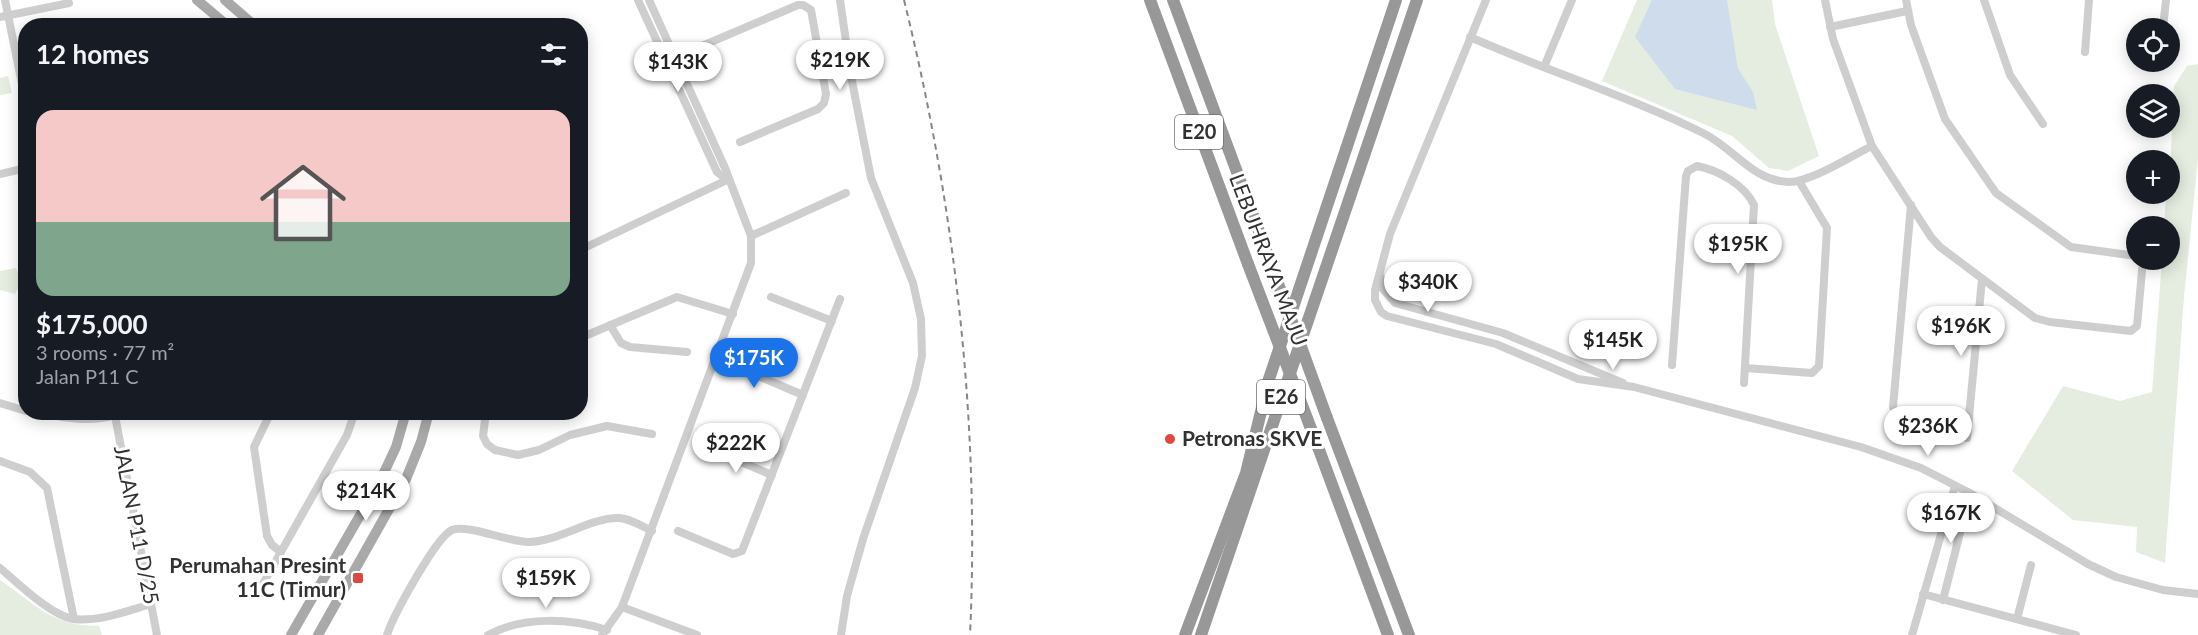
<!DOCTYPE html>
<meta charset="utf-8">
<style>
:root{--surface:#171b24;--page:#20242c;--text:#f1f3f6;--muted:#9ea1a6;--line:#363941;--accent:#1a73e8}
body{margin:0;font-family:Lato,sans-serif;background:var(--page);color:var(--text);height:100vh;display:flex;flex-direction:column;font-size:22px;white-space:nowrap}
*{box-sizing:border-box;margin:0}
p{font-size:20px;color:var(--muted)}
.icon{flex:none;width:33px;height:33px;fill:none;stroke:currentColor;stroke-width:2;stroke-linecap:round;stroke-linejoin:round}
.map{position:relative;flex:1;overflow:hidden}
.side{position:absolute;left:18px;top:18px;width:570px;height:402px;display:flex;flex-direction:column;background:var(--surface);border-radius:24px;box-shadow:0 3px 15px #0003}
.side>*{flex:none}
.buttons{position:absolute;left:2126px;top:18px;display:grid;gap:12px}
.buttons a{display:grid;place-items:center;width:54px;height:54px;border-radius:50%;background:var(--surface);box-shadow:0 3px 15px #0003;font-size:30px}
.price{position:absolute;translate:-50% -51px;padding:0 14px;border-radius:21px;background:#fff;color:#222;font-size:20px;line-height:39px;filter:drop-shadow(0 2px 3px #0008)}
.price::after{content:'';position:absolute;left:50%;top:36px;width:18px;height:14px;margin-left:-9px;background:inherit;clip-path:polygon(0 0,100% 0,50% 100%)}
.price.active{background:var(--accent);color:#fff}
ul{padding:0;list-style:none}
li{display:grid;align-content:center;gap:12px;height:318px;padding:0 18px}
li+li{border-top:2px solid var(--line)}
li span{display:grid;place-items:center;height:186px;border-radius:18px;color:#555}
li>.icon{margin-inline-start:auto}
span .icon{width:108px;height:108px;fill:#fffc;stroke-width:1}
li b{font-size:26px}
h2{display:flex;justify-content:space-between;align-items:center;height:72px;padding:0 18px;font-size:26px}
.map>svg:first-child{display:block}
</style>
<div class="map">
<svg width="2198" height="635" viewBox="0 0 2198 635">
<rect width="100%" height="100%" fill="#fff"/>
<!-- green -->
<g fill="#e5ede0">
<polygon points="1637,0 1772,0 1775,24 1819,156 1788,171 1769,168 1732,136 1602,81"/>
<polygon points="2198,64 2198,158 2184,297 2165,563 2136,552 2137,527 2073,520 2012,471 2063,386 2120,401 2152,392 2162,260 2169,260 2169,226 2164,226 2166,194 2169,194 2174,86 2187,66"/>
<polygon points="8,76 12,93 0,95 0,78"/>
<polygon points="16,268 19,276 25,275 25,286 20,285 15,294 0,290 0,271"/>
<path d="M0,580c37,25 51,46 99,46l3,9h-102z"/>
</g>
<!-- water -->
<polygon fill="#cedcec" points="1652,0 1727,0 1738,69 1753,92 1757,110 1675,89 1635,37"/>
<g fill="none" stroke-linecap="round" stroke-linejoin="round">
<!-- minor -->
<g stroke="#cecece" stroke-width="8">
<polyline points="5,0 26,104"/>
<polyline points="638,0 717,172 727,180"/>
<polyline points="840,0 851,76 871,178 913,283 921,319 922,356 915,388 863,539 847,596 841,635"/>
<polyline points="1486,0 1390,234 1375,290 1375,300 1381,312 1387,316 1496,344 1578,379 1634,387 1861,447 1921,468 1968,492 2088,564 2116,577 2163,590 2198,594"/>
<polyline points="1825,0 1833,39 1872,146 1931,237 1940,247 2035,318 2050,322 2131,331 2137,326 2143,260"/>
<polyline points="1906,0 1911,25 1945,119 1996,193 2071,247 2136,256"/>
<polyline points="1984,0 2010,75 2043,124"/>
<polyline points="0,17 69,3"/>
<polyline points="1830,27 1907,11"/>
<polyline points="2163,28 2166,0"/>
<path d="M1470,37c77,34 158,59 233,96 31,15 49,48 86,49 22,0 62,-26 83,-36"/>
<polyline points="2085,52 2089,0"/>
<polyline points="676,57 798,5 803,5 811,10 826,94 824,103 818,109 740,142"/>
<polyline points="1544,67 1572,0"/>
<polyline points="0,174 26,168"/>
<polyline points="751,236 846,193"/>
<polyline points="580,250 727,180"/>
<polyline points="1381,278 1382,288 1395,303 1503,333 1623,383"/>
<polyline points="771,297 832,321"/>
<polyline points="610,325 621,343 630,347 687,352"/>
<polyline points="580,338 677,297 733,314"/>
<polyline points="716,358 803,395"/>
<path d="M1672,365l14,-189 2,-5 9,-5c21,4 48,19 57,39l-10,178"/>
<polyline points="1745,368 1812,373 1819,366 1827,228 1799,181"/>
<polyline points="0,403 26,411"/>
<polyline points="1893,407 1911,205"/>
<path d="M34,412c27,5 63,13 88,0"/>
<polyline points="271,412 254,447 267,536 272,545 281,552"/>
<polyline points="486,412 483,436 487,444 495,450 518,455 539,450 570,435 607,426 652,434"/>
<polyline points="115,416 157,635"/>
<polyline points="1967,438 1982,279"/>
<polyline points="710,449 772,475"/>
<polyline points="0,461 30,472 47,488 74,619"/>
<polyline points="678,531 733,554 742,551 840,299"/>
<path d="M0,568c18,15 50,47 73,51 26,3 54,-8 78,-15"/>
<polyline points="1923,594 2076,635"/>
<polyline points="256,596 347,435 355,412"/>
<polyline points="1943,600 1962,525"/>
<polyline points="622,607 697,635"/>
<polyline points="2017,619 2031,565"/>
<path d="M387,635c6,-19 49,-98 65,-105 16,-6 56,12 77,12 31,-1 60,-24 89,-24 11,0 24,8 34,13"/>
<path d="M488,635c35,-19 82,-17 119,-5"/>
<polyline points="602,635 622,607 751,263 751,236 725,168 649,0"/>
<polyline points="1912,635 1955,486"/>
</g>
<!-- major -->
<g stroke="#a9a9a9" stroke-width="10">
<polyline points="197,0 228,26"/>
<polyline points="225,0 255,26"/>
<polyline points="291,635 381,479 396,447 406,412"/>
<polyline points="318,635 406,479 421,442 429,412"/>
</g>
<!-- highway -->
<g stroke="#989898" stroke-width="12">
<polyline points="1150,0 1248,264"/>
<polyline points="1173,0 1260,234"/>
<polyline points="1327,418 1409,635"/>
<polyline points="1318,447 1388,635"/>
<polyline points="1185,635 1246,473 1269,379 1396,0"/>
<polyline points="1201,635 1417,0"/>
</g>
<!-- rail -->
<path stroke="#868686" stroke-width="2" stroke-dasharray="6 4.5" stroke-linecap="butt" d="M904,0c51,206 76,423 66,635"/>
<!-- highway-bridge -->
<g stroke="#989898" stroke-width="12">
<polyline points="1260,234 1327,418"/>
<polyline points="1248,264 1318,447"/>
</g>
</g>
<!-- markers -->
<g fill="#df493d" stroke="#fff" stroke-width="2">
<circle cx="1170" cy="439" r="6"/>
<rect x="352" y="572" width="12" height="12" rx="3"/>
</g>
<g text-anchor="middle" stroke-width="6" stroke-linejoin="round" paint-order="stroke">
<!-- shield labels -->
<g fill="#fff" stroke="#6f6f6f" stroke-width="1.5">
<rect x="1175" y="115" width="48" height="34" rx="4.5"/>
<rect x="1257" y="380" width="48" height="34" rx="4.5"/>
</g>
<g font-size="20" font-weight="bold" fill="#313131">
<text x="1199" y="139">E20</text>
<text x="1281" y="404">E26</text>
</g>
<!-- street labels -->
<g font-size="21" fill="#313131" stroke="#fff">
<text transform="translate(1268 260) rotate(69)" y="7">LEBUHRAYA MAJU</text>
<text transform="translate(136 525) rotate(79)" y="7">JALAN P11 D/25</text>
</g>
<!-- poi labels -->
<g font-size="21" font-weight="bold" fill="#313131" stroke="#fff" text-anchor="start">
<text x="1182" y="446">Petronas SKVE</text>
<text x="346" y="573" text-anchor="end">Perumahan Presint<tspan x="346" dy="24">11C (Timur)</tspan></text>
</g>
</g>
</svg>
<div class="buttons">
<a><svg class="icon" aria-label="locate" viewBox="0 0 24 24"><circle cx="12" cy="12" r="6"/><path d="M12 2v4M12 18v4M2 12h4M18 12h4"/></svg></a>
<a><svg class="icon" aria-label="layers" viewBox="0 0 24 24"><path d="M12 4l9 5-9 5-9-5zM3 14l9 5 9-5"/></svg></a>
<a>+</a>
<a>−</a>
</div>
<b class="price" style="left:840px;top:91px">$219K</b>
<b class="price" style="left:678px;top:93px">$143K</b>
<b class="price" style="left:1738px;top:275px">$195K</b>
<b class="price" style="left:1428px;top:313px">$340K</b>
<b class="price" style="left:1961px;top:357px">$196K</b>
<b class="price" style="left:1613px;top:371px">$145K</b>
<b class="price active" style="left:754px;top:389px">$175K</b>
<b class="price" style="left:1928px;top:457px">$236K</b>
<b class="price" style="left:736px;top:474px">$222K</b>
<b class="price" style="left:366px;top:522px">$214K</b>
<b class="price" style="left:1951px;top:544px">$167K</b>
<b class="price" style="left:546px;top:609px">$159K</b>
<section class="side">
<h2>12 homes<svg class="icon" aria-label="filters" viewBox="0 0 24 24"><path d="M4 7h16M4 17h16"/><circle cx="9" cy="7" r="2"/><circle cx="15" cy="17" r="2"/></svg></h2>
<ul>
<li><span style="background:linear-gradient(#f6c9c9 60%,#7fa58c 0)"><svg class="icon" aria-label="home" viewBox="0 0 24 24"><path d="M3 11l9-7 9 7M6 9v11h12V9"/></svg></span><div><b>$175,000</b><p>3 rooms · 77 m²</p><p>Jalan P11 C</p></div></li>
</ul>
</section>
</div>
